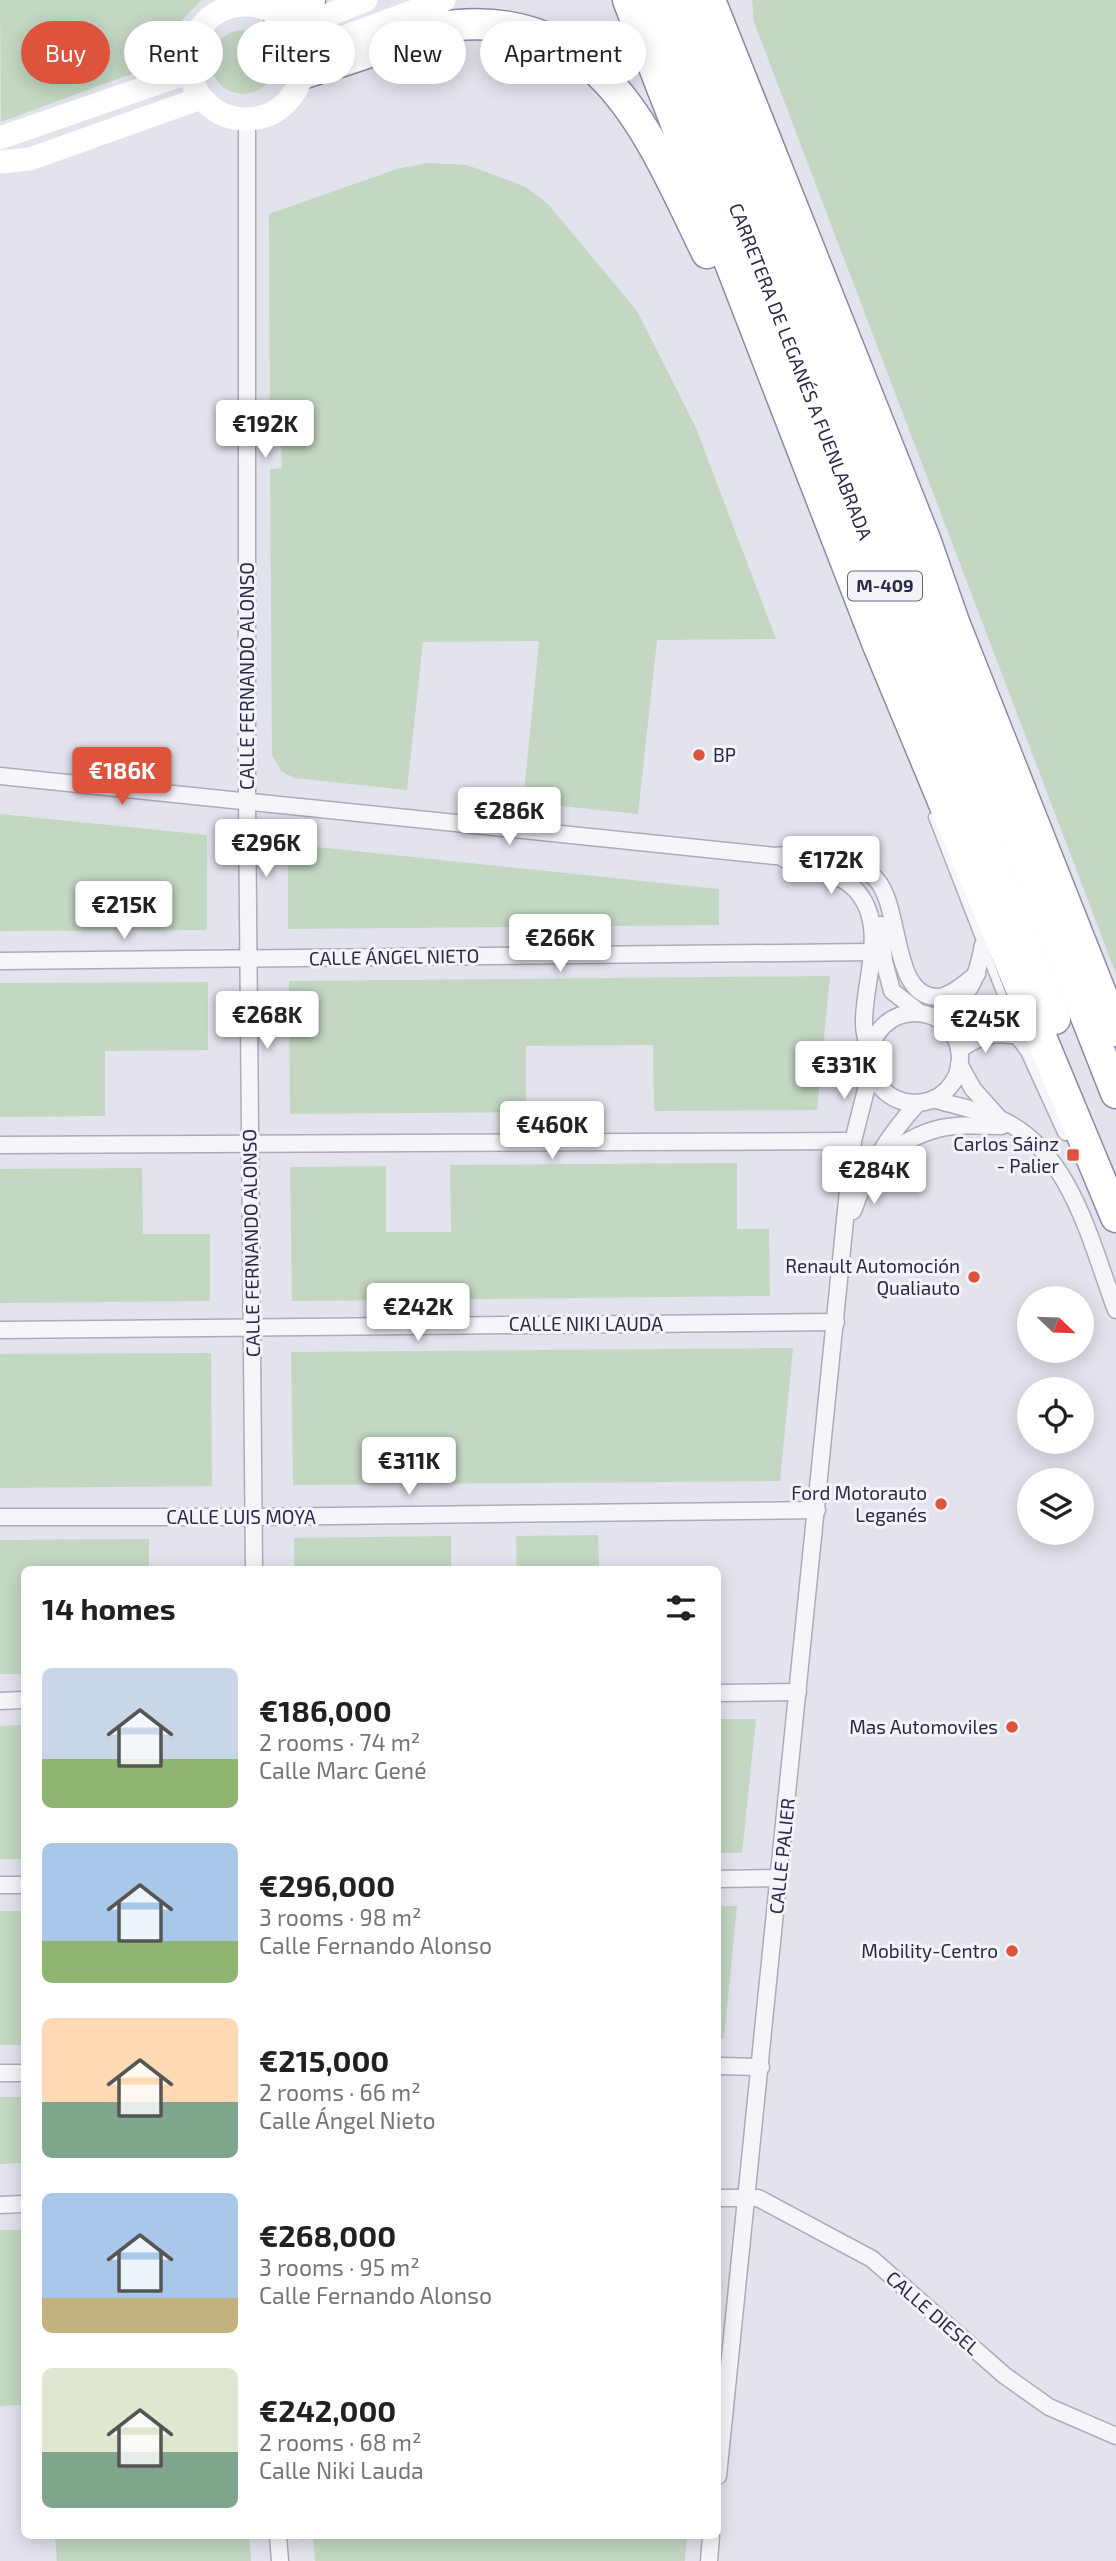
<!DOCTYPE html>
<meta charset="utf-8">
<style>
:root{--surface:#fff;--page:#f2f2f2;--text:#202124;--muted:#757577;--accent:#dd533b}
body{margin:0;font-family:"Exo 2",sans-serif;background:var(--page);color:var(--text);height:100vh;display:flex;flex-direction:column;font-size:26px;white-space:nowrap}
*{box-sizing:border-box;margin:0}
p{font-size:23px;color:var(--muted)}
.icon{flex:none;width:38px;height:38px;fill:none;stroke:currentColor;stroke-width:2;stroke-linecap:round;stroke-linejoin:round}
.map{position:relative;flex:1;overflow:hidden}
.details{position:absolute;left:21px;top:1566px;width:700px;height:973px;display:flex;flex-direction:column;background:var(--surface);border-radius:10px;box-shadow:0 4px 18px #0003}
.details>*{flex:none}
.banner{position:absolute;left:21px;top:21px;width:700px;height:63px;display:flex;gap:14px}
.needle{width:46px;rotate:113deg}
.tools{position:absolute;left:1017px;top:1286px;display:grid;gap:14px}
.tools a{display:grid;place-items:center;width:77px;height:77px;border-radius:50%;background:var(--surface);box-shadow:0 4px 18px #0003;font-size:35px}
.price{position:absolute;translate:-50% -60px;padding:0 16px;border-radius:7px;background:#fff;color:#222;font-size:23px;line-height:46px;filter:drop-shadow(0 2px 4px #0008)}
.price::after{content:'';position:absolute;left:50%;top:42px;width:21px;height:16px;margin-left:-10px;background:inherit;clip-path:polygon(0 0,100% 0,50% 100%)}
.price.on{background:var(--accent);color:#fff}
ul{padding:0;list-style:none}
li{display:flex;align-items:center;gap:21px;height:175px;padding:0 21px}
li span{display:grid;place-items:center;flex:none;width:196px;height:140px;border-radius:10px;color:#555}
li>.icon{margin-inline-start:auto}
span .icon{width:84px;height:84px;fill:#fffc;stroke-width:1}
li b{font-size:30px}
h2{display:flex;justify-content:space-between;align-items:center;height:84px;padding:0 21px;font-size:30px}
.tag{padding:0 24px;border-radius:32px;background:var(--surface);box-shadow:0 4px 18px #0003;font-size:24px;line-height:63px}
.tag.on{background:var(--accent);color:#fff}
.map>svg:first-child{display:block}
</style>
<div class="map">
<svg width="1116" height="2561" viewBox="0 0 1116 2561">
<rect width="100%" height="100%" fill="#e2e3ec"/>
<!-- green -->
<g fill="#c3d7c3">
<polygon points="0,0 202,0 174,28 150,67 1,122"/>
<polygon points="752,0 1116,0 1116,974 754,22"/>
<circle cx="243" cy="62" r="32"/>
<polygon points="427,163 467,165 526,187 548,204 637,311 696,428 776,639 657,640 638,814 523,802 539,641 423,642 407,790 294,778 281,771 272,755 270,469 282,468 281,443 270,443 269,214 397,169"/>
<polygon points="0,814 207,835 207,930 0,931"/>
<polygon points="288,844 719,889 719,925 288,929"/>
<polygon points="830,976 817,1110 654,1111 653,1045 526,1046 526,1112 290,1114 289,981"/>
<polygon points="208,982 208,1050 105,1051 105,1116 0,1117 0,983"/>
<polygon points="737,1163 737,1229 769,1229 770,1296 292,1301 290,1167 386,1166 386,1232 451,1232 450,1165"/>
<polygon points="142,1168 143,1234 210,1234 210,1301 0,1303 0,1169"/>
<polygon points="793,1348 780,1481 293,1485 291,1352"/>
<polygon points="211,1353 212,1486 0,1488 0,1354"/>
<polygon points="598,1535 599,1570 517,1570 516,1536"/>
<polygon points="451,1536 451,1570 294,1570 294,1538"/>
<polygon points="149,1539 149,1570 24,1570 24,1674 0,1674 0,1540"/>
<polygon points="718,1719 756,1719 742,1853 718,1853"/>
<polygon points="24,1725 24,1859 0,1859 0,1726"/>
<polygon points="718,1906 737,1906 724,2039 718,2039"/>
<rect x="0" y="1911" width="24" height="134"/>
<polygon points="0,2097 24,2097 24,2163 0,2164"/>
<polygon points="0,2230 24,2230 24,2405 0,2406"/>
<polygon points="55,2536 249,2536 251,2561 57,2561"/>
<polygon points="302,2536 687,2536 685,2561 315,2561 313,2539 302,2540"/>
</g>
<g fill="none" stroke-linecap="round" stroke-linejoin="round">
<defs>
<polyline id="lane" points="933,817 1018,1036"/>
<g id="street">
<polyline points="247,119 247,801 254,1570"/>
<path d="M0,776l775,80c35,-3 75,-4 101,23 26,28 15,116 60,118 14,1 30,-15 41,-23"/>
<path d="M784,859c22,7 53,13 70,29 36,37 9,92 10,136 0,9 3,18 5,26"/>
<polyline points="881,925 884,961 892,991 920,1013"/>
<polyline points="0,961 872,952"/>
<circle cx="915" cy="1058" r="45"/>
<path d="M934,1017c36,-21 41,-31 49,-72"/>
<path d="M959,1050c21,-14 35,-19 59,-14l11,15 37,81"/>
<polyline points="959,1064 973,1089 998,1117"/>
<path d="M933,1099c22,7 46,11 67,20 71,31 91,125 116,191"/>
<polyline points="0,1145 853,1141"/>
<path d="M879,1159c51,-34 63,-35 123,-33"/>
<path d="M853,1211c14,-41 36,-77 65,-108"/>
<polyline points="0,1330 836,1322"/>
<polyline points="0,1517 254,1517 817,1510"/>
<polyline points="718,1693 798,1692"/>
<polyline points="0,1701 24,1700"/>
<polyline points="718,1879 779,1878"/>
<polyline points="0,1885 24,1885"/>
<polyline points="718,2066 761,2067"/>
<polyline points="0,2073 24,2073"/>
<polyline points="718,2198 758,2198 872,2259 1004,2375 1049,2407 1116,2436"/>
<polyline points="0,2205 24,2204"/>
<polyline points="718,2476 853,1141 871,1070"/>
<polyline points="278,2536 280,2561"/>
<polyline points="709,2561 711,2536"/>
</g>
<g id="highway">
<polyline points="628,0 878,645 1116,1217"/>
<path id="s1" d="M655,0l400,1019"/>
<polyline points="686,0 1116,1093"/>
<polyline points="710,0 925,539 954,622 1116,1031"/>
<polyline points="278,14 310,0"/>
<path d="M302,74c27,-9 55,-17 82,-27 16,-6 33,-14 50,-19 167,-28 215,107 273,225"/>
</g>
</defs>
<!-- lane casing -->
<use href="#lane" stroke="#aaacba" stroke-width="11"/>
<!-- street casing -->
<use href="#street" stroke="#aaacba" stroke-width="19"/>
<!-- highway casing -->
<use href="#highway" stroke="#888ba5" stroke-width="33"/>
<!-- lane -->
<use href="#lane" stroke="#f6f6fa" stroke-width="8"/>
<!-- street -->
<use href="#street" stroke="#f6f6fa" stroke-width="16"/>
<!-- secondary -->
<g stroke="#fff" stroke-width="23">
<circle cx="246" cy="62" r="57"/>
<polyline points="293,29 366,0"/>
<polyline points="303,52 444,0"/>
<polyline points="0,138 190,72"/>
<polyline points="0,162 30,159 201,98"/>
</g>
<!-- highway -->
<use href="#highway" stroke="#fff" stroke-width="30"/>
</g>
<!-- markers -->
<g fill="#dd533b" stroke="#f3f3f9" stroke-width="2.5">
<circle cx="699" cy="755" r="7"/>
<rect x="1066" y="1148" width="14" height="14" rx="3.5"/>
<circle cx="974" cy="1277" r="7"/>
<circle cx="941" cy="1504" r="7"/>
<circle cx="1012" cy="1727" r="7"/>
<circle cx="1012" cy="1951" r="7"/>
</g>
<g text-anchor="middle" stroke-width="6" stroke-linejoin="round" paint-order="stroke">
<!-- shield labels -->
<rect fill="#f3f3f9" stroke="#65667c" stroke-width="2" x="848" y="571.5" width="74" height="29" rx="5"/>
<g font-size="18" font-weight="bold" fill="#282a46">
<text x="885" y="592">M-409</text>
</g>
<!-- street labels -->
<g font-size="19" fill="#282a46" stroke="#f3f3f9">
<text dy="7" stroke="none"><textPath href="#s1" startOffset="399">CARRETERA DE LEGANÉS A FUENLABRADA</textPath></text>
<text transform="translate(247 676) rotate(-90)" y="7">CALLE FERNANDO ALONSO</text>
<text transform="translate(394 957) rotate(-1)" y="7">CALLE ÁNGEL NIETO</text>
<text transform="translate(251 1243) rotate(-91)" y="7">CALLE FERNANDO ALONSO</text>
<text x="586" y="1331">CALLE NIKI LAUDA</text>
<text x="241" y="1524">CALLE LUIS MOYA</text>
<text transform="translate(782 1856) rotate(-84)" y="7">CALLE PALIER</text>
<text transform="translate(933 2313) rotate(41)" y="7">CALLE DIESEL</text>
</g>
<!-- poi labels -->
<g font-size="19" fill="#282a46" stroke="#f3f3f9" text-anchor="end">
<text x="713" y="762" text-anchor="start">BP</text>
<text x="1059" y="1151">Carlos Sáinz<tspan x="1059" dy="22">- Palier</tspan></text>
<text x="960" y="1273">Renault Automoción<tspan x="960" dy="22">Qualiauto</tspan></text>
<text x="927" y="1500">Ford Motorauto<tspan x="927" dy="22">Leganés</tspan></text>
<text x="998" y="1734">Mas Automoviles</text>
<text x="998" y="1958">Mobility-Centro</text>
</g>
</g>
</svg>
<div class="tools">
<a><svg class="needle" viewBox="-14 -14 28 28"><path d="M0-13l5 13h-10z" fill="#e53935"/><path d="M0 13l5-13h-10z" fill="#757577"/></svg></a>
<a><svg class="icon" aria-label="locate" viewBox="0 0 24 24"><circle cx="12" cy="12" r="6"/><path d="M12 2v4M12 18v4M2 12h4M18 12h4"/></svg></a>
<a><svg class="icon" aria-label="layers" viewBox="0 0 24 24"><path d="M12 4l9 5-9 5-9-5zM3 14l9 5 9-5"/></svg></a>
</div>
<b class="price" style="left:265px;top:460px">€192K</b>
<b class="price on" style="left:122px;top:807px">€186K</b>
<b class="price" style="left:509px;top:847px">€286K</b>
<b class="price" style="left:266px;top:879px">€296K</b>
<b class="price" style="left:831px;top:896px">€172K</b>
<b class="price" style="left:124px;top:941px">€215K</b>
<b class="price" style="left:560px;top:974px">€266K</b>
<b class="price" style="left:267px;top:1051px">€268K</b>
<b class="price" style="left:985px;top:1055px">€245K</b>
<b class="price" style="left:844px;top:1101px">€331K</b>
<b class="price" style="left:552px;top:1161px">€460K</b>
<b class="price" style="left:874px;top:1206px">€284K</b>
<b class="price" style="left:418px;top:1343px">€242K</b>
<b class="price" style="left:409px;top:1497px">€311K</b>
<div class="banner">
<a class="tag on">Buy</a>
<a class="tag">Rent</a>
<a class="tag">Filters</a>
<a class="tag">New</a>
<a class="tag">Apartment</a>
</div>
<section class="details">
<h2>14 homes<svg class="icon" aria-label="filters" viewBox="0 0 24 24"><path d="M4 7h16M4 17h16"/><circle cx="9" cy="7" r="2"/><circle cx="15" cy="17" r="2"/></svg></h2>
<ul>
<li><span style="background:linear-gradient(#c9d6e8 65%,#8fb573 0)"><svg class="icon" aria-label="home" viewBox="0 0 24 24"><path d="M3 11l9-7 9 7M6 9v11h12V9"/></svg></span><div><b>€186,000</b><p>2 rooms · 74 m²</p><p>Calle Marc Gené</p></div></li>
<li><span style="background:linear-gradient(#a9c7e8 70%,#8fb573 0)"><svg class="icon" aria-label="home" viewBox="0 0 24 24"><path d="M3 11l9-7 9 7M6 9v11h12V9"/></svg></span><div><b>€296,000</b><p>3 rooms · 98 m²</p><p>Calle Fernando Alonso</p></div></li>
<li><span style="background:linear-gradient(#ffd9b3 60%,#7fa58c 0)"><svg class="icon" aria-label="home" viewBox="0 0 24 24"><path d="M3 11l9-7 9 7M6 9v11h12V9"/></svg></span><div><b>€215,000</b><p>2 rooms · 66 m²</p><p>Calle Ángel Nieto</p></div></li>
<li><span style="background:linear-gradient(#a9c7e8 75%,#c2b280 0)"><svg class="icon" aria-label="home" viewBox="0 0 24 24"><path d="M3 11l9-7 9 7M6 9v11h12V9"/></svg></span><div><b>€268,000</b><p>3 rooms · 95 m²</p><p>Calle Fernando Alonso</p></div></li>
<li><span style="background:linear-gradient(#dfe7d0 60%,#7fa58c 0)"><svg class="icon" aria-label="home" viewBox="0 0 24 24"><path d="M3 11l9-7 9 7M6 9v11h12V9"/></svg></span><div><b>€242,000</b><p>2 rooms · 68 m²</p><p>Calle Niki Lauda</p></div></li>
</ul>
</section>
</div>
